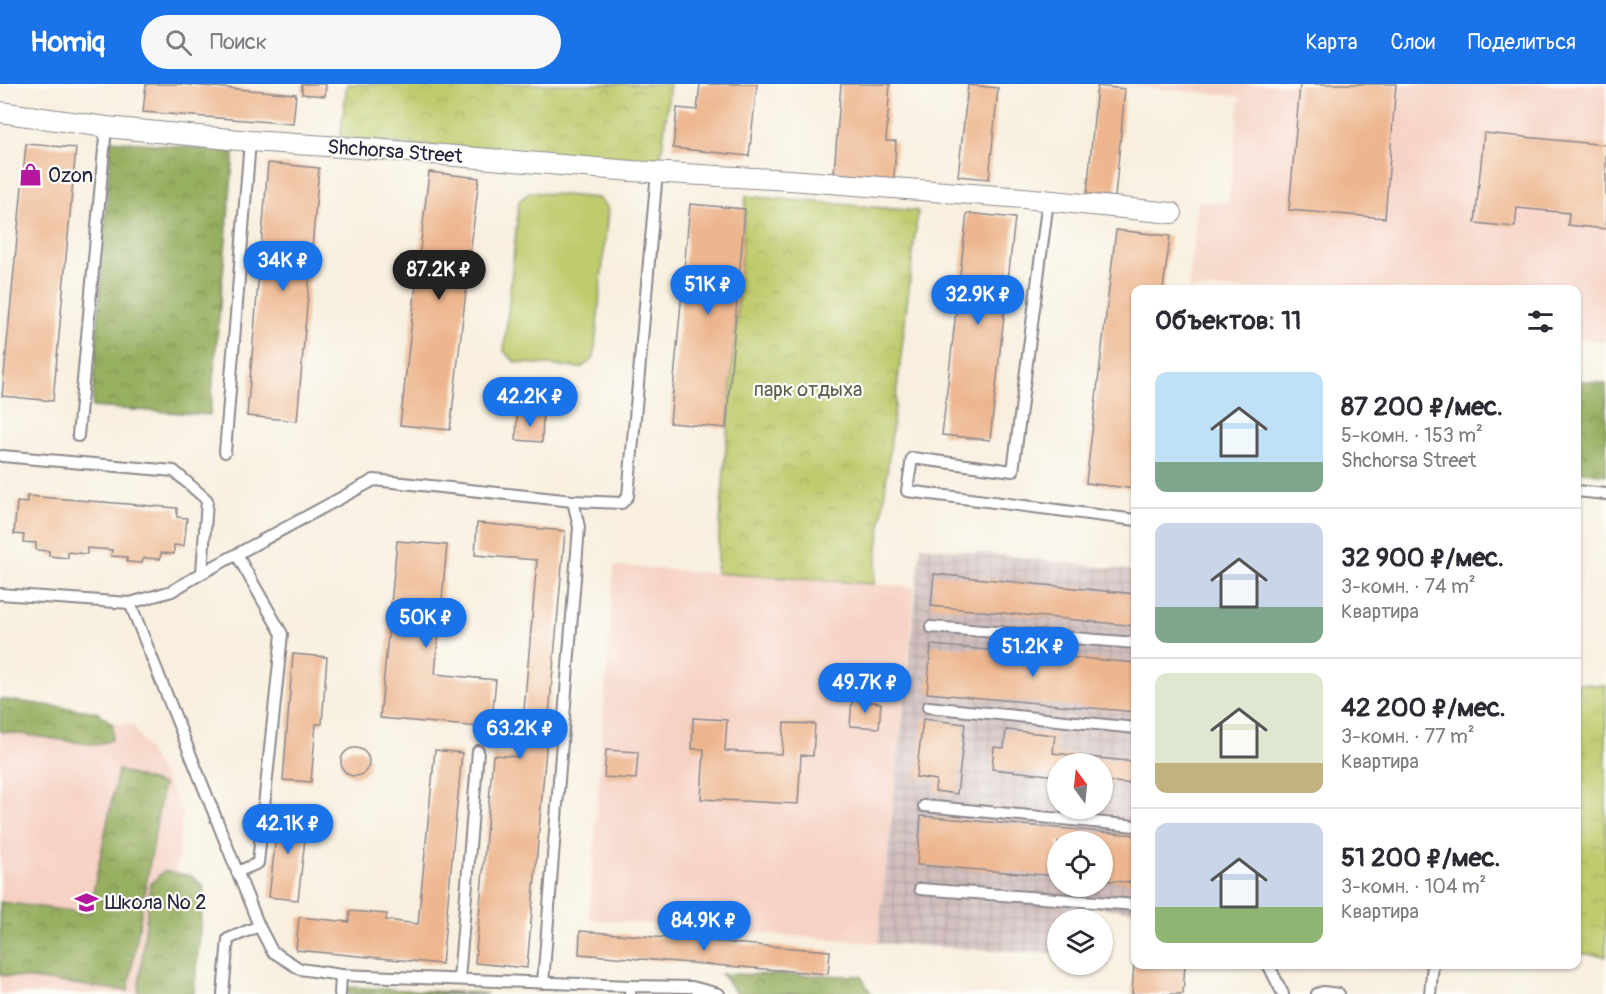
<!DOCTYPE html>
<html lang="ru">
<meta charset="utf-8">
<style>
:root{--surface:#fff;--page:#f7f7f7;--text:#2b2b33;--muted:#7c7c81;--line:#e1e1e2;--accent:#1a73e8}
body{margin:0;font-family:Pangolin,sans-serif;background:var(--page);color:var(--text);height:100vh;display:flex;flex-direction:column;font-size:22px;white-space:nowrap}
*{box-sizing:border-box;margin:0}
p{font-size:20px;color:var(--muted)}
.icon{flex:none;width:33px;height:33px;fill:none;stroke:currentColor;stroke-width:2;stroke-linecap:round;stroke-linejoin:round}
.map{position:relative;flex:1;overflow:hidden}
.sheet{position:absolute;left:1131px;top:201px;width:450px;height:684px;display:flex;flex-direction:column;background:var(--surface);border-radius:12px;box-shadow:0 2px 4px #0004}
.sheet>*{flex:none}
.needle{width:39px;rotate:345deg}
.buttons{position:absolute;left:1047px;top:669px;display:grid;gap:12px}
.buttons a{display:grid;place-items:center;width:66px;height:66px;border-radius:50%;background:var(--surface);box-shadow:0 2px 4px #0004;font-size:30px}
.price{position:absolute;translate:-50% -51px;padding:0 14px;border-radius:21px;background:var(--accent);color:#fff;font-size:20px;line-height:39px;filter:drop-shadow(0 2px 3px #0008)}
.price::after{content:'';position:absolute;left:50%;top:36px;width:18px;height:14px;margin-left:-9px;background:inherit;clip-path:polygon(0 0,100% 0,50% 100%)}
.price.selected{background:#222;color:#fff}
ul{padding:0;list-style:none}
li{display:flex;align-items:center;gap:18px;height:150px;padding:0 24px}
li+li{border-top:2px solid var(--line)}
li span{display:grid;place-items:center;flex:none;width:168px;height:120px;border-radius:12px;color:#555}
li>.icon{margin-inline-start:auto}
span .icon{width:72px;height:72px;fill:#fffc;stroke-width:1}
li b{font-size:26px}
h2{display:flex;justify-content:space-between;align-items:center;height:72px;padding:0 24px;font-size:26px}
header{display:flex;align-items:center;gap:36px;box-sizing:border-box;height:84px;padding:0 30px;background:var(--accent);color:#fff}
header strong{font-size:28px}
nav{display:flex;gap:33px;margin-inline-start:auto;font-size:21px}
.search{width:420px;height:54px;background:var(--page);display:flex;align-items:center;gap:15px;box-sizing:border-box;padding:0 21px;border-radius:33px;color:var(--muted);font-size:22px}
.map>svg:first-child{display:block}
</style>
<header>
<strong>Homiq</strong>
<div class="search"><svg class="icon" aria-label="search" viewBox="0 0 24 24"><circle cx="10" cy="10" r="6"/><path d="M15 15l6 6"/></svg>Поиск</div>
<nav><a>Карта</a><a>Слои</a><a>Поделиться</a></nav>
</header>
<div class="map">
<svg width="1606" height="910" viewBox="0 0 1606 910">
<defs>
<pattern id="industrial-grid" width="8" height="8" patternUnits="userSpaceOnUse" patternTransform="scale(1.5)"><rect width="8" height="8" fill="#d1bfbe"/><path d="M0 4h8M4 0v8" fill="none" stroke="#b3a4a4"/></pattern>
<pattern id="forest-crowns" width="20" height="18" patternUnits="userSpaceOnUse" patternTransform="scale(1.5)"><rect width="20" height="18" fill="#97af60"/><path d="M2 6a3 3 0 1 1 6 0M12 15a3 3 0 1 1 6 0" fill="none" stroke="#7b8e50"/></pattern>
<pattern id="park-crowns" width="20" height="18" patternUnits="userSpaceOnUse" patternTransform="scale(1.5)"><rect width="20" height="18" fill="#bfcb6d"/><path d="M2 6a3 3 0 1 1 6 0M12 15a3 3 0 1 1 6 0" fill="none" stroke="#a4ae5f"/></pattern>
</defs>
<rect width="100%" height="100%" fill="#fdfcf7"/>
<filter id="ink" filterUnits="userSpaceOnUse"><feTurbulence type="fractalNoise" baseFrequency=".0167" numOctaves="2"/><feDisplacementMap in="SourceGraphic" scale="12" xChannelSelector="R" yChannelSelector="G"/><feConvolveMatrix kernelMatrix="1 2 1 2 8 2 1 2 1" color-interpolation-filters="sRGB"/></filter>
<filter id="wash" filterUnits="userSpaceOnUse"><feTurbulence type="fractalNoise" baseFrequency=".008" numOctaves="4" result="noise"/><feDisplacementMap in="SourceGraphic" scale="24" xChannelSelector="R" yChannelSelector="G"/><feGaussianBlur stdDeviation="1.35" result="paint"/><feColorMatrix in="noise" values="0 0 0 0 0 0 0 0 0 0 0 0 0 0 0 0 0 1.4 0 .05"/><feComposite in="paint" operator="in"/></filter>
<g filter="url(#wash)">
<rect width="100%" height="100%" fill="#f8efde"/>
<!-- built -->
<g fill="#f6d2c4">
<polygon points="1104,0 1606,0 1606,258 1577,254 1576,206 1188,205 1198,117 1229,118 1240,12"/>
<polygon points="614,482 915,503 878,859 589,835"/>
<polygon points="0,624 133,641 183,726 163,910 0,910"/>
</g>
<!-- industrial -->
<path fill="url(#industrial-grid)" fill-rule="evenodd" d="M921,462l214,25v340l-54,-5 -2,13 -21,1 -1,34 -179,-11zM1058,680h44v44h-44zM1058,758h44v44h-44z"/>
<!-- forest -->
<g fill="url(#forest-crowns)" stroke="#5c684e" stroke-width="1.5">
<polygon points="111,56 234,68 210,331 92,323"/>
<polygon points="1577,296 1606,300 1606,391 1577,387"/>
<polygon points="0,615 97,628 113,640 112,656 96,661 0,647"/>
<polygon points="118,686 163,701 128,907 0,891 0,818 89,829"/>
<polygon points="163,787 192,792 204,803 194,910 138,910 150,801"/>
<polygon points="721,890 861,892 871,910 737,910"/>
<polygon points="348,903 487,910 347,910"/>
</g>
<!-- park -->
<g fill="url(#park-crowns)" stroke="#707654" stroke-width="1.5">
<polygon points="347,0 670,0 660,82 340,55"/>
<polygon points="746,112 918,127 874,500 716,489"/>
<polygon points="1577,599 1606,602 1606,872 1577,869"/>
</g>
<!-- pitch -->
<polygon fill="#bfcb6d" stroke="#707654" stroke-width="1.5" points="530,108 598,114 608,124 594,274 581,284 515,278 504,267 519,117"/>
<g id="blocks">
<!-- building -->
<g fill="#edb68e">
<polygon points="146,0 178,0 296,10 293,40 143,28"/>
<polygon points="302,0 326,0 325,12 302,10"/>
<polygon points="700,0 757,0 749,72 673,64 677,24 697,26"/>
<polygon points="841,0 890,0 886,57 896,57 894,94 834,89"/>
<polygon points="1300,0 1396,0 1385,134 1289,126"/>
<polygon points="968,1 998,4 989,95 958,92"/>
<polygon points="1097,2 1125,5 1115,113 1087,110"/>
<polygon points="1484,49 1606,61 1606,145 1568,141 1569,129 1517,124 1515,143 1475,139"/>
<polygon points="26,60 76,64 53,317 2,312"/>
<polygon points="268,79 319,84 297,337 247,332"/>
<polygon points="429,88 479,94 450,346 400,341"/>
<polygon points="690,120 745,125 726,344 670,339"/>
<polygon points="967,129 1015,134 990,356 942,351"/>
<polygon points="1116,146 1170,152 1163,206 1136,206 1136,405 1086,399"/>
<polygon points="517,331 543,332 542,358 516,356"/>
<polygon points="27,412 177,424 177,433 187,434 184,462 174,461 174,470 161,469 160,475 143,474 142,479 127,478 127,473 111,472 112,466 87,464 87,470 68,468 68,474 49,472 49,467 36,466 36,459 23,458 24,451 14,450 17,418 27,419"/>
<polygon points="477,439 565,447 527,884 475,879 493,671 520,673 537,476 475,471"/>
<polygon points="397,457 447,461 435,590 496,596 491,644 380,634"/>
<polygon points="934,490 1136,510 1136,542 931,522"/>
<polygon points="931,561 1136,579 1136,628 927,609"/>
<polygon points="293,570 327,573 322,640 316,640 311,698 283,696"/>
<polygon points="852,616 881,619 879,644 850,642"/>
<polygon points="693,634 727,636 725,667 782,670 784,639 815,640 813,672 801,671 798,720 701,715 704,665 692,665"/>
<polygon points="923,635 965,640 957,710 935,707 936,696 916,693"/>
<polygon points="1006,646 1055,651 1053,669 1136,678 1136,700 1102,697 1102,680 1058,680 1058,692 992,685 994,663 1004,664"/>
<circle cx="355" cy="678" r="14"/>
<polygon points="435,666 462,669 442,880 296,866 299,833 349,838 350,827 387,830 386,836 418,840"/>
<polygon points="606,666 638,668 636,695 604,693"/>
<polygon points="279,726 308,729 298,816 269,813"/>
<polygon points="921,732 1136,751 1136,799 1102,796 1102,758 1058,758 1058,792 917,781"/>
<polygon points="580,847 830,867 828,890 579,870"/>
<polygon points="1134,880 1185,880 1183,910 1132,910"/>
</g>
</g>
</g>
<g filter="url(#ink)">
<use href="#blocks" fill-opacity="0" stroke="#8d888c" stroke-width="1.5"/>
<g fill="none" stroke-linecap="round" stroke-linejoin="round">
<defs>
<g id="service">
<polyline points="1048,116 1013,387 912,374 907,407 1136,436"/>
<polyline points="78,352 106,43"/>
<polyline points="225,368 250,57"/>
<polyline points="1576,407 1606,410"/>
<polyline points="237,471 282,550 258,779 237,788"/>
<polyline points="202,489 374,396 573,417 622,419 628,412 657,88"/>
<polyline points="0,510 130,519 172,507 202,489 207,416 174,387 2,372"/>
<polyline points="130,519 259,842 272,867 300,885 341,891 340,910"/>
<polyline points="931,543 1136,559"/>
<polyline points="928,623 1136,644"/>
<polyline points="924,722 1136,742"/>
<polyline points="920,805 1136,821"/>
<polyline points="1268,880 1283,910"/>
<polyline points="341,891 631,902"/>
<polyline points="459,895 478,667"/>
<polyline points="543,899 579,443 573,417"/>
<polyline points="223,910 228,855 259,842"/>
<polyline points="630,910 631,902 692,903 719,910"/>
<polyline points="1317,910 1323,908 1339,910"/>
<polyline points="1430,910 1433,880"/>
</g>
<polyline id="minor" points="0,28 106,43 250,57 373,65 632,87 790,96 1023,114 1172,129"/>
</defs>
<!-- service casing -->
<use href="#service" stroke="#8d888c" stroke-width="14"/>
<!-- minor casing -->
<use href="#minor" stroke="#8d888c" stroke-width="22"/>
<!-- service -->
<use href="#service" stroke="#fff" stroke-width="10"/>
<!-- minor -->
<use href="#minor" stroke="#fff" stroke-width="20"/>
</g>
</g>
<!-- icons -->
<defs>
<symbol id="shop-bare" viewBox="-9 -9 18 18"><path d="M-5-2.5h2.3a2.7 3.5 0 0 1 5.4 0H5L5.5 6h-11ZM-1.5-2.5h3a1.5 2.3 0 0 0-3 0Z" fill="#b5179e" stroke="#fdfcf7" stroke-width="2.5" paint-order="stroke"/></symbol>
<symbol id="school-bare" viewBox="-9 -9 18 18"><path d="M0-5L7-2L0 1L-7-2ZM-4 1L0 2.5L4 1V4Q0 6-4 4Z" fill="#b5179e" stroke="#fdfcf7" stroke-width="2.5" paint-order="stroke"/></symbol>
</defs>
<g fill-rule="evenodd">
<use href="#shop-bare" x="14" y="74" width="33" height="33"/>
<use href="#school-bare" x="70" y="802" width="33" height="33"/>
</g>
<g text-anchor="middle" stroke-width="4.5" stroke-linejoin="round" paint-order="stroke">
<!-- street labels -->
<g font-size="20" fill="#22223b" stroke="#fdfcf7">
<text transform="translate(395 67) rotate(4)" y="7">Shchorsa Street</text>
</g>
<!-- poi labels -->
<g font-size="20" fill="#22223b" stroke="#fdfcf7" text-anchor="start">
<text x="48" y="98">Ozon</text>
<text x="105" y="825">Школа № 2</text>
</g>
<!-- park labels -->
<g font-size="20" fill="#595d4c" stroke="#fdfcf7">
<text x="808" y="312">парк отдыха</text>
</g>
</g>
</svg>
<div class="buttons">
<a><svg class="needle" viewBox="-14 -14 28 28"><path d="M0-13l5 13h-10z" fill="#e53935"/><path d="M0 13l5-13h-10z" fill="#7c7c81"/></svg></a>
<a><svg class="icon" aria-label="locate" viewBox="0 0 24 24"><circle cx="12" cy="12" r="6"/><path d="M12 2v4M12 18v4M2 12h4M18 12h4"/></svg></a>
<a><svg class="icon" aria-label="layers" viewBox="0 0 24 24"><path d="M12 4l9 5-9 5-9-5zM3 14l9 5 9-5"/></svg></a>
</div>
<b class="price" style="left:283px;top:208px">34K ₽</b>
<b class="price selected" style="left:439px;top:217px">87.2K ₽</b>
<b class="price" style="left:708px;top:232px">51K ₽</b>
<b class="price" style="left:978px;top:242px">32.9K ₽</b>
<b class="price" style="left:530px;top:344px">42.2K ₽</b>
<b class="price" style="left:426px;top:565px">50K ₽</b>
<b class="price" style="left:1033px;top:594px">51.2K ₽</b>
<b class="price" style="left:865px;top:630px">49.7K ₽</b>
<b class="price" style="left:520px;top:676px">63.2K ₽</b>
<b class="price" style="left:288px;top:771px">42.1K ₽</b>
<b class="price" style="left:704px;top:868px">84.9K ₽</b>
<section class="sheet">
<h2>Объектов: 11<svg class="icon" aria-label="filters" viewBox="0 0 24 24"><path d="M4 7h16M4 17h16"/><circle cx="9" cy="7" r="2"/><circle cx="15" cy="17" r="2"/></svg></h2>
<ul>
<li><span style="background:linear-gradient(#bfe0f5 75%,#7fa58c 0)"><svg class="icon" aria-label="home" viewBox="0 0 24 24"><path d="M3 11l9-7 9 7M6 9v11h12V9"/></svg></span><div><b>87 200 ₽/мес.</b><p>5-комн. · 153 m²</p><p>Shchorsa Street</p></div></li>
<li><span style="background:linear-gradient(#c9d6e8 70%,#7fa58c 0)"><svg class="icon" aria-label="home" viewBox="0 0 24 24"><path d="M3 11l9-7 9 7M6 9v11h12V9"/></svg></span><div><b>32 900 ₽/мес.</b><p>3-комн. · 74 m²</p><p>Квартира</p></div></li>
<li><span style="background:linear-gradient(#dfe7d0 75%,#c2b280 0)"><svg class="icon" aria-label="home" viewBox="0 0 24 24"><path d="M3 11l9-7 9 7M6 9v11h12V9"/></svg></span><div><b>42 200 ₽/мес.</b><p>3-комн. · 77 m²</p><p>Квартира</p></div></li>
<li><span style="background:linear-gradient(#c9d6e8 70%,#8fb573 0)"><svg class="icon" aria-label="home" viewBox="0 0 24 24"><path d="M3 11l9-7 9 7M6 9v11h12V9"/></svg></span><div><b>51 200 ₽/мес.</b><p>3-комн. · 104 m²</p><p>Квартира</p></div></li>
</ul>
</section>
</div>
